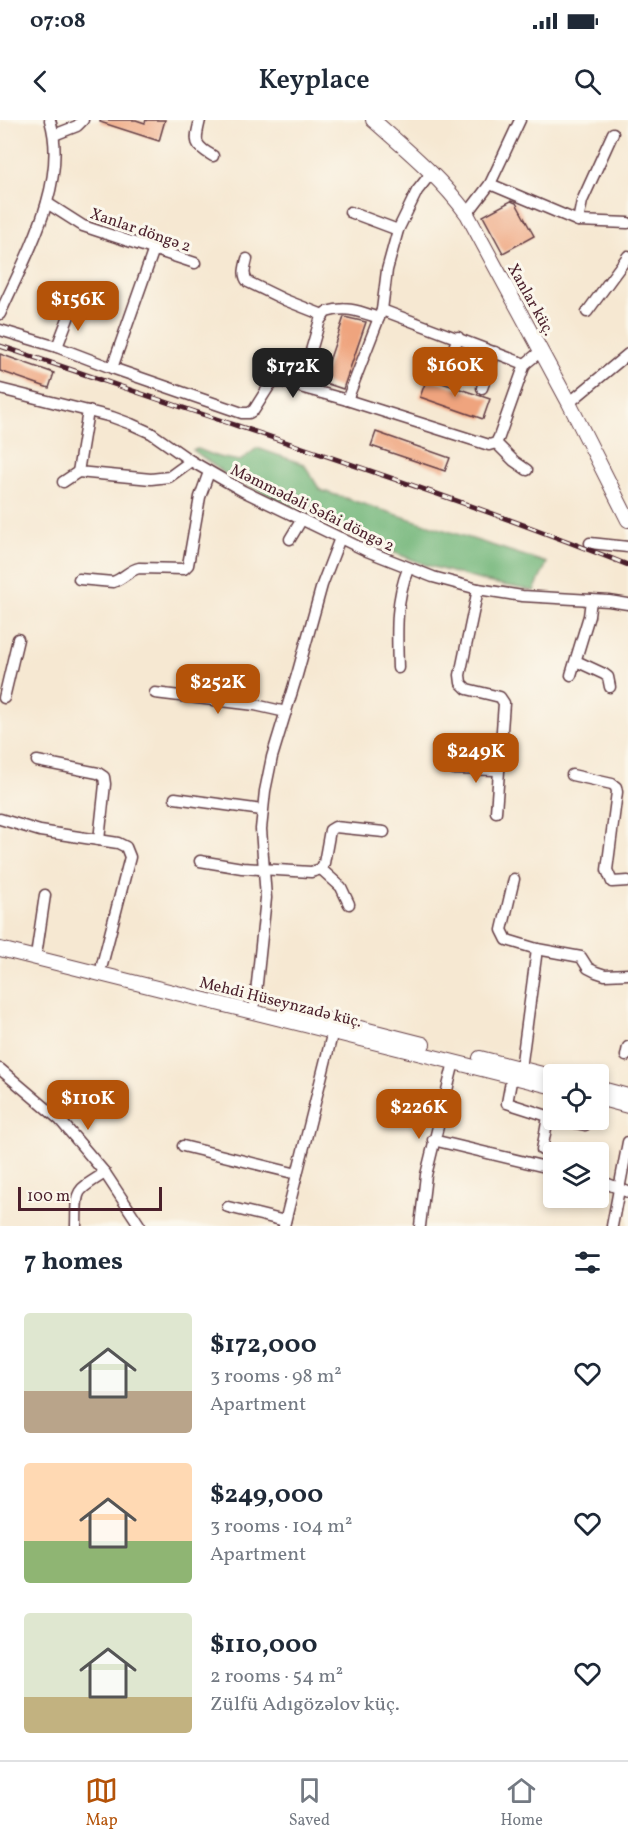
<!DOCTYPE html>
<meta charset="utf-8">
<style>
:root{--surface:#fff;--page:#f2f2f3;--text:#1f2937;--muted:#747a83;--line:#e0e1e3;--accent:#b45309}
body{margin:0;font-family:Vollkorn,serif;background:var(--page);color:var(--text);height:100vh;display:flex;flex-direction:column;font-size:22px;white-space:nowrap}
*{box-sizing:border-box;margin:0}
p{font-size:20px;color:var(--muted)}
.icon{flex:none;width:33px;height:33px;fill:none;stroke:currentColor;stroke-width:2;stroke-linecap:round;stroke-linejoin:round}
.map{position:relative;height:1106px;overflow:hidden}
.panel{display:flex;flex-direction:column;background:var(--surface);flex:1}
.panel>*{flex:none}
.tools{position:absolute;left:543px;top:944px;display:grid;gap:12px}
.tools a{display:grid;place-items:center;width:66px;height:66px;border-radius:6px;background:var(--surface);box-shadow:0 3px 9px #0003;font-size:30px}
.scale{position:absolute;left:18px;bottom:15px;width:144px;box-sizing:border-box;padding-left:6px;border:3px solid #4a1f2b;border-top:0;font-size:16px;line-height:21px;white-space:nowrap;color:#4a1f2b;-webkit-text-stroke:4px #fbf7ec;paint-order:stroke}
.price{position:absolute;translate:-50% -51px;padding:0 14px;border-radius:12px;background:var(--accent);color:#fff;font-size:20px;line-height:39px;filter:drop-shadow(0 2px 3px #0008)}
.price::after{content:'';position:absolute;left:50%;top:36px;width:18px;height:14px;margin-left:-9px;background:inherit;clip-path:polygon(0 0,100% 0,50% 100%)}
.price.on{background:#222;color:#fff}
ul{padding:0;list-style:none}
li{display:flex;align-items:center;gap:18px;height:150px;padding:0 24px}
li span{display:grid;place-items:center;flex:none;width:168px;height:120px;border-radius:6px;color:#555}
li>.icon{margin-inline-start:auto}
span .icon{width:72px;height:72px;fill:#fffc;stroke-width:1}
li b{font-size:26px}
h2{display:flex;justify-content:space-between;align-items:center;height:72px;padding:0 24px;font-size:26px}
.status{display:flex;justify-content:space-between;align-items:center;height:42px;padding:0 30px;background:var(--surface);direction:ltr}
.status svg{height:16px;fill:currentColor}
header{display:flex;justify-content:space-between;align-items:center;height:78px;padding:0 24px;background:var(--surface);font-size:27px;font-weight:600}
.dock{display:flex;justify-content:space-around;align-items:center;height:84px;border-top:2px solid var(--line);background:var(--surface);font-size:16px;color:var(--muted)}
.dock a{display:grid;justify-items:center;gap:3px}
.dock .on{color:var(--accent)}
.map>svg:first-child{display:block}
</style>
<div class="status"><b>07:08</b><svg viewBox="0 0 49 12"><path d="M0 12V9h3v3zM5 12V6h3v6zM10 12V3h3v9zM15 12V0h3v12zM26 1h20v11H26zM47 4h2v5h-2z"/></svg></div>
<header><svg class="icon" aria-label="back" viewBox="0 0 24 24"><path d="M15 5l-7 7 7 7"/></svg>Keyplace<svg class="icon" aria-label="search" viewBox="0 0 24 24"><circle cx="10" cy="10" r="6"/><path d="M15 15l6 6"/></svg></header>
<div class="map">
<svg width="628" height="1106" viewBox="0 0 628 1106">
<rect width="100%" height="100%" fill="#fbf7ec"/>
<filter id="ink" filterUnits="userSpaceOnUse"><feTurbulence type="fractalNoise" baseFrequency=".0167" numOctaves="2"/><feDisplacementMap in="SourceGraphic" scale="12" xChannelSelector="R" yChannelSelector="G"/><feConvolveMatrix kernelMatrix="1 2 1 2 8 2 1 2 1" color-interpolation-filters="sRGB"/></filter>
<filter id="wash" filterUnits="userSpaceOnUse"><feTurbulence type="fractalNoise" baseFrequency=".008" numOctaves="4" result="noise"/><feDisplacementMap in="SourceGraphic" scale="24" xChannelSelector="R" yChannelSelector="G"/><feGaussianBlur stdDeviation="1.35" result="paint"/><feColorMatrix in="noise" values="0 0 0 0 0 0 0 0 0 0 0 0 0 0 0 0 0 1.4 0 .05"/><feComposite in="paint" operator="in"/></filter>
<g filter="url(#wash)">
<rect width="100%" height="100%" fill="#f6e8d2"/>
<!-- forest -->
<polygon fill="#72b679" stroke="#5e6a52" stroke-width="1.5" points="257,328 304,344 320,370 547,443 534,471 487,462 426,445 372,424 228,356 193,330 198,329 218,337 240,341"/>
<g id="blocks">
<!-- building -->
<g fill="#efa47e">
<polygon points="100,0 136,0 145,3 146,0 165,0 159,21 100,2"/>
<polygon points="511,81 516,83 534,116 503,133 483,96"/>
<polygon points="344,197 366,202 343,269 322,262"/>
<polygon points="0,234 54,253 49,268 0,251"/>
<polygon points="427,258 490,279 483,299 420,277"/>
<polygon points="376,312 450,338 445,351 371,326"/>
</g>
</g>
</g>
<g filter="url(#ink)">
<use href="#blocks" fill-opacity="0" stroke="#643d44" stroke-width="1.5"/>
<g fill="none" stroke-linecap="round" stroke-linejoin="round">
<defs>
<g id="minor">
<path d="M200,0c-5,21 -7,25 13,36"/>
<polyline points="54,15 77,6 83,0"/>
<polyline points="490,64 578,101 628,103"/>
<polyline points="47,83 83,106 195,143"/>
<polyline points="350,92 398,110"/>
<polyline points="467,94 490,64 520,0"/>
<polyline points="578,101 582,81 613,13"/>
<path d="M247,139c-2,9 -5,16 1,23l37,18 38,15"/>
<polyline points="382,190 525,244"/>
<polyline points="587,192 628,136"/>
<path d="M0,194c25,-57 69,-131 50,-194"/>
<polyline points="0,210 57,227 112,248 242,293 249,293 254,290 271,263 282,262 347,280 489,325 496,323 499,317 525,244 541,231"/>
<polyline points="57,227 72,188"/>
<path d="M308,241l12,-41 6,-8c22,-6 32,-1 53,6"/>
<polyline points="112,248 154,129"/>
<polyline points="444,254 458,217"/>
<polyline points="482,268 495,232"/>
<polyline points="0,269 112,297 131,304 151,313 191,341 243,371 367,431 433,457 478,469 522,476 609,481 628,484"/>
<polyline points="347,280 382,190 387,150 398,110 417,71 432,52"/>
<polyline points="569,283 628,234"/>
<polyline points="88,291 78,352 151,359 169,357 191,341"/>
<polyline points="496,323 514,341 527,350"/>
<polyline points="63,362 78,352"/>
<polyline points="290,419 302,399"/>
<polyline points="590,423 628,427"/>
<path d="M79,459l34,3c10,-3 16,-12 26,-14l45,1 4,-4 12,-68 9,-25"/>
<polyline points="478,469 460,555 461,563 467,569 500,577 504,583 496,692"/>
<polyline points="576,541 604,554 608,557 610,567"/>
<path d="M398,548c-1,-34 -3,-67 10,-99"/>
<polyline points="571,555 589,496 591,480"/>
<polyline points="155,573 255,585 286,592"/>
<polyline points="4,578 18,519"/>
<polyline points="37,641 98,653 104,657 105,664 99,720"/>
<polyline points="454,649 499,650"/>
<polyline points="572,655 612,664 616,667 617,672 607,750 612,762 628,761"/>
<polyline points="175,678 262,690"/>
<polyline points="0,699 40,711 118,723 126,727 130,737 102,845"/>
<polyline points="200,741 242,748 311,752 321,749 324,743 330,710 335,707 384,712"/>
<polyline points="321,749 341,767 349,784"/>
<polyline points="514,759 502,810 507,820 537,829 581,837 588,848 596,852 605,855 628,854"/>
<polyline points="37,829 45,775"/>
<polyline points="255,882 266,778 261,709 265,671 272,637 297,555 322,465 340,418"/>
<polyline points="626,936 628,927"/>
<polyline points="0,949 60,1000 105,1053 140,1106"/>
<polyline points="521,949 537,829"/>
<polyline points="512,956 507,983 554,998"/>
<polyline points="558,999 585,1005"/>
<polyline points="433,1020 554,1049"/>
<polyline points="183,1026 297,1054"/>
<polyline points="542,1030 548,997"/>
<polyline points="598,1060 628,1072"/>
<polyline points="228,1087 285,1101"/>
<path d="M76,1106c1,-37 -3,-33 29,-53"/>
<polyline points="284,1106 333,911"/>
<polyline points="420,1106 426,1055 454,942"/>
<polyline points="612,1106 628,1022"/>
</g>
<g id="major">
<path d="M373,0c34,30 67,57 94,94l102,189 59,117"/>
<polyline points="0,829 554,967"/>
<polyline points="285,889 423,924"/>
<polyline points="480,938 554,957"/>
<polyline points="598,968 628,976"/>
<polyline points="598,978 628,986"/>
</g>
</defs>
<!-- minor casing -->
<use href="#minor" stroke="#643d44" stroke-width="13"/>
<!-- major casing -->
<use href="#major" stroke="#643d44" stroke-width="16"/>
<!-- minor -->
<use href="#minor" stroke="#fff" stroke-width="10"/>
<!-- major -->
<use href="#major" stroke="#fff" stroke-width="14"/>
<defs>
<path id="rail" d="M0,226c80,26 158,54 238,80 131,44 262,88 390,139"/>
</defs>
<!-- rail casing -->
<use href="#rail" stroke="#4a1f2b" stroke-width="5"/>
<!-- rail -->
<use href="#rail" stroke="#fbf7ec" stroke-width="3" stroke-dasharray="9" stroke-linecap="butt"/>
</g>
</g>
<g text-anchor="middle" stroke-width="6" stroke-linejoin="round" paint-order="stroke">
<!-- street labels -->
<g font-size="16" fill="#4a1f2b" stroke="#fbf7ec">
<text transform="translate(141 109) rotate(19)" y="6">Xanlar döngə 2</text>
<text transform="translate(532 179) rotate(61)" y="6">Xanlar küç.</text>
<text transform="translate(313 387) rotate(26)" y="6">Məmmədəli Səfai döngə 2</text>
<text transform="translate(281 881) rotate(14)" y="6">Mehdi Hüseynzadə küç.</text>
</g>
</g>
</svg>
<div class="tools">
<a><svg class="icon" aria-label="locate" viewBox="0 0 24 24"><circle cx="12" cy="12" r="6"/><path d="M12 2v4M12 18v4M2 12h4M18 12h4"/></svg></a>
<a><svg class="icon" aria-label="layers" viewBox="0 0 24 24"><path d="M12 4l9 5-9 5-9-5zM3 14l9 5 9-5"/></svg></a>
</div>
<div class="scale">100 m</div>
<b class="price" style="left:78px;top:212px">$156K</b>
<b class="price" style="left:455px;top:278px">$160K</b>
<b class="price on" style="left:293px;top:279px">$172K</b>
<b class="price" style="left:218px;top:595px">$252K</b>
<b class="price" style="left:476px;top:664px">$249K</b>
<b class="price" style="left:88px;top:1011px">$110K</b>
<b class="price" style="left:419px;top:1020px">$226K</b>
</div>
<section class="panel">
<h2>7 homes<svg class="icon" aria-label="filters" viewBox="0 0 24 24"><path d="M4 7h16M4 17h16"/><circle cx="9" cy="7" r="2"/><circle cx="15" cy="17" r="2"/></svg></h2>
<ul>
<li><span style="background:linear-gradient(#dfe7d0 65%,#b9a48a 0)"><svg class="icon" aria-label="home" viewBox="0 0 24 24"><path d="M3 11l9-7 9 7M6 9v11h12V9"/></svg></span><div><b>$172,000</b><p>3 rooms · 98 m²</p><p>Apartment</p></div><svg class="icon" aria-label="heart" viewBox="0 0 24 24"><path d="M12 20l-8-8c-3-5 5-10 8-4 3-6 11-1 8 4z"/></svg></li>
<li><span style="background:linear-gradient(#ffd9b3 65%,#8fb573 0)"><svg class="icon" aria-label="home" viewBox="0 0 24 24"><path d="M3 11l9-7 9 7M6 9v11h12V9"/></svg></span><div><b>$249,000</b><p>3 rooms · 104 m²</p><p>Apartment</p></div><svg class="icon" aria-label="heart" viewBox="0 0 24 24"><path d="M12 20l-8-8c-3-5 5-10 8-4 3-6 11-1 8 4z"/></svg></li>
<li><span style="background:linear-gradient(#dfe7d0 70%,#c2b280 0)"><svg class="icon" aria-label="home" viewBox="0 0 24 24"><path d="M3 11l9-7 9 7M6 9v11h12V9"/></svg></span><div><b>$110,000</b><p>2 rooms · 54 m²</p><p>Zülfü Adıgözəlov küç.</p></div><svg class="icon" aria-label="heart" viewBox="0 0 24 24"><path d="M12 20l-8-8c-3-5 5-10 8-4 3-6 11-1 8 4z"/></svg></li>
</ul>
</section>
<nav class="dock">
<a class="on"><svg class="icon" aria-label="map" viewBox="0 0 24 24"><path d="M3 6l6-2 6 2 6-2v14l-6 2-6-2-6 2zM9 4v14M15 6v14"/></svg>Map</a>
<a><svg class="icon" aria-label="saved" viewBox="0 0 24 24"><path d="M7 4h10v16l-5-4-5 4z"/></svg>Saved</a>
<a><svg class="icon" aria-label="home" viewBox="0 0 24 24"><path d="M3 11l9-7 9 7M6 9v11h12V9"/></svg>Home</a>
</nav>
